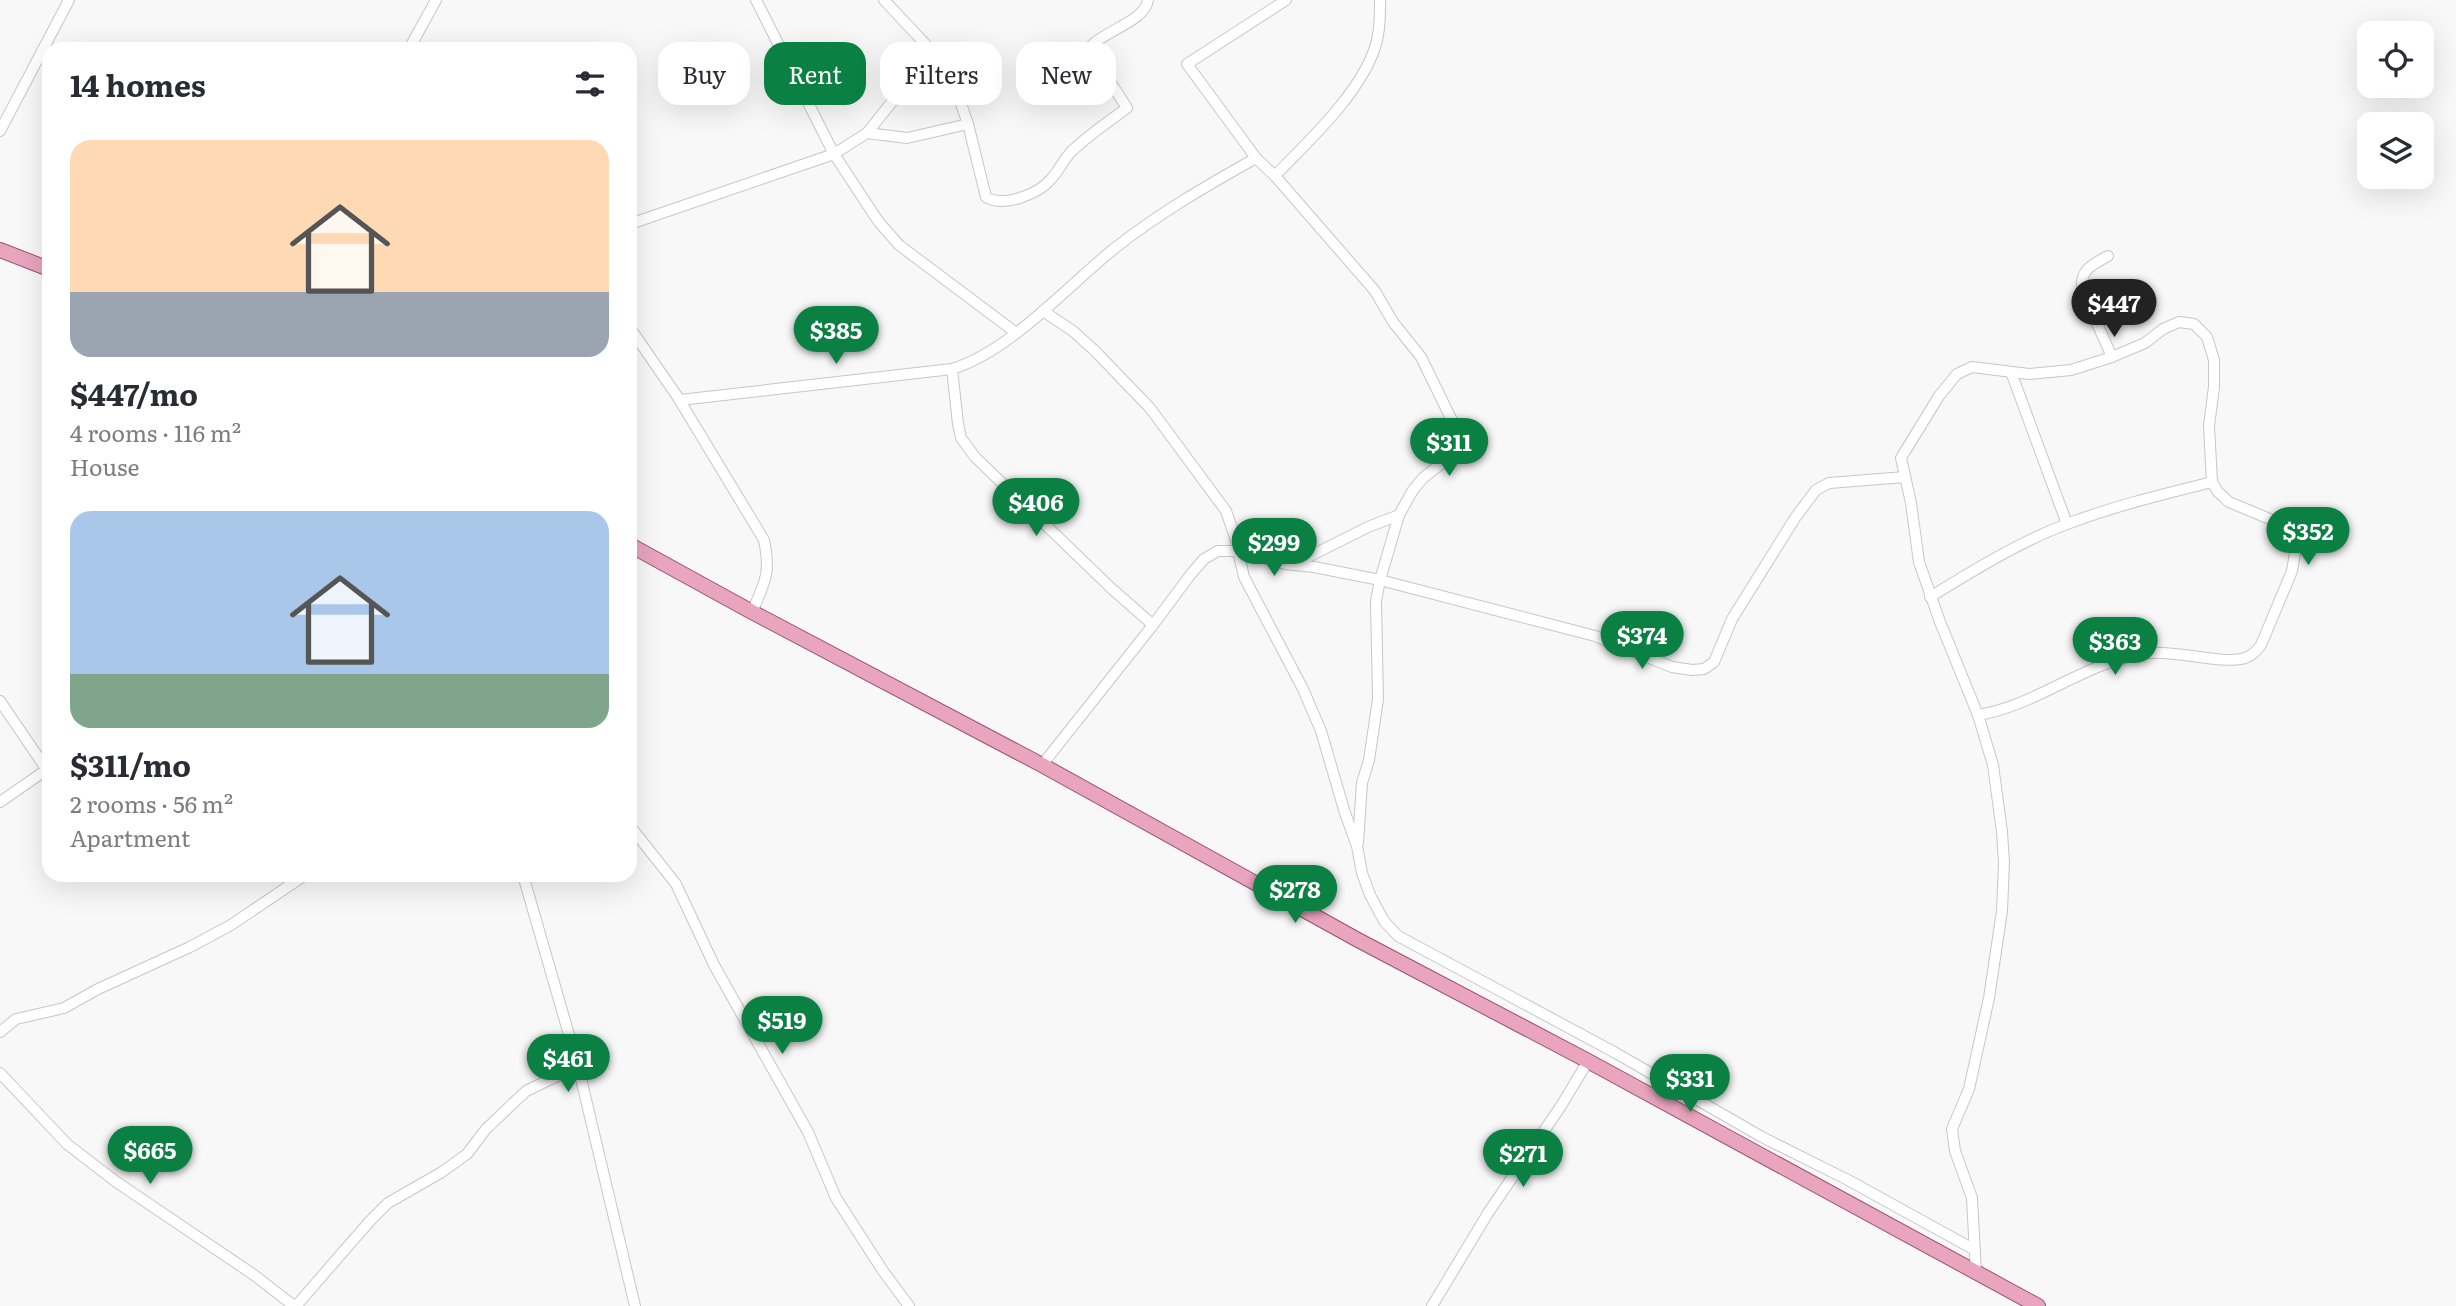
<!DOCTYPE html>
<meta charset="utf-8">
<style>
:root{--surface:#fff;--page:#f7f7f7;--text:#2b2b33;--muted:#7c7c81;--accent:#0b8043}
body{margin:0;font-family:Literata,serif;background:var(--page);color:var(--text);height:100vh;display:flex;flex-direction:column;font-size:26px;white-space:nowrap}
*{box-sizing:border-box;margin:0}
p{font-size:23px;color:var(--muted)}
.icon{flex:none;width:38px;height:38px;fill:none;stroke:currentColor;stroke-width:2;stroke-linecap:round;stroke-linejoin:round}
.map{position:relative;flex:1;overflow:hidden}
.drawer{position:absolute;left:42px;top:42px;width:595px;height:840px;display:flex;flex-direction:column;background:var(--surface);border-radius:21px;box-shadow:0 7px 28px #0002}
.drawer>*{flex:none}
.banner{position:absolute;left:658px;top:42px;width:665px;height:63px;display:flex;gap:14px}
.controls{position:absolute;left:2357px;top:21px;display:grid;gap:14px}
.controls a{display:grid;place-items:center;width:77px;height:77px;border-radius:14px;background:var(--surface);box-shadow:0 7px 28px #0002;font-size:35px}
.price{position:absolute;translate:-50% -60px;padding:0 16px;border-radius:24px;background:var(--accent);color:#fff;font-size:23px;line-height:46px;filter:drop-shadow(0 2px 4px #0008)}
.price::after{content:'';position:absolute;left:50%;top:42px;width:21px;height:16px;margin-left:-10px;background:inherit;clip-path:polygon(0 0,100% 0,50% 100%)}
.price.selected{background:#222;color:#fff}
ul{padding:0;list-style:none}
li{display:grid;align-content:center;gap:14px;height:371px;padding:0 28px}
li span{display:grid;place-items:center;height:217px;border-radius:21px;color:#555}
li>.icon{margin-inline-start:auto}
span .icon{width:126px;height:126px;fill:#fffc;stroke-width:1}
li b{font-size:30px}
h2{display:flex;justify-content:space-between;align-items:center;height:84px;padding:0 28px;font-size:30px}
.tag{padding:0 24px;border-radius:21px;background:var(--surface);box-shadow:0 7px 28px #0002;font-size:24px;line-height:63px}
.tag.selected{background:var(--accent);color:#fff}
.map>svg:first-child{display:block}
</style>
<div class="map">
<svg width="2456" height="1306" viewBox="0 0 2456 1306">
<rect width="100%" height="100%" fill="#f8f8f9"/>
<g fill="none" stroke-linecap="round" stroke-linejoin="round">
<defs>
<g id="minor">
<polyline points="756,0 834,154 867,133 916,72 929,48 884,0"/>
<path d="M929,48l24,33 15,43 18,73c17,11 53,-3 65,-18 8,-8 12,-19 20,-27 16,-16 37,-30 56,-44l-34,-53 -2,-9c15,-16 54,-25 57,-46"/>
<polyline points="409,49 436,0"/>
<polyline points="0,131 69,0"/>
<polyline points="867,133 907,138 968,124"/>
<polyline points="1256,158 1187,64 1286,0"/>
<polyline points="1275,176 1375,291 1393,322 1421,357 1462,441 1460,449 1423,478 1413,490 1399,515 1380,580 1376,601 1378,699 1369,760 1362,783 1358,843"/>
<polyline points="630,224 834,154 878,221 899,245 1015,332"/>
<path d="M2108,256c-16,9 -28,13 -26,34l30,67"/>
<polyline points="1043,311 1073,331 1095,351 1150,408 1226,511 1235,537 1244,577 1303,689 1321,731 1345,813 1357,846 1362,873 1370,895 1384,921 1398,936 1614,1052 1762,1137 1848,1180 1975,1250"/>
<path d="M630,328l47,68 87,144c7,33 1,42 -12,72"/>
<polyline points="2011,372 2067,524"/>
<polyline points="680,400 952,369"/>
<polyline points="1286,564 1314,567 1380,580 1595,636 1672,667 1692,670 1704,669 1714,662 1732,619 1795,518 1816,490 1829,483 1905,477"/>
<path d="M1930,597c44,-27 89,-55 137,-73 47,-18 97,-30 145,-42"/>
<polyline points="1153,625 1191,574 1204,559 1218,551 1238,551 1286,564 1304,559 1368,527 1399,515"/>
<polyline points="0,701 47,770"/>
<path d="M1042,765l111,-140 -42,-37 -136,-131 -14,-19 -3,-14 -6,-55c60,-19 114,-82 163,-121 44,-35 93,-63 141,-90l19,18c33,-35 80,-77 98,-123 7,-17 7,-35 7,-53"/>
<polyline points="0,802 49,768"/>
<polyline points="630,826 676,884 714,965 808,1132 836,1198 883,1271 909,1306"/>
<polyline points="523,875 578,1066 635,1306"/>
<polyline points="0,1032 16,1019 64,1008 98,989 190,947 231,925 305,875"/>
<polyline points="0,1073 67,1144 115,1181 254,1275 294,1306"/>
<path d="M1976,1274l-4,-76 -17,-47 -3,-22 17,-40 20,-91 13,-87 2,-49 -2,-30 -9,-67 -15,-50 -38,-93 -21,-60 -8,-59 -10,-45 38,-62 18,-22 15,-7 57,7 42,-4 41,-13 33,-14 18,-14 16,-7 15,2 13,13 7,23v27l-5,39 3,56 6,10 11,10 55,23 9,11 2,17 -3,18 -31,74c-5,6 -8,10 -16,13 -23,7 -68,-8 -96,-5 -62,7 -110,52 -171,62"/>
<polyline points="296,1306 369,1222 388,1203 442,1172 467,1154 486,1129 526,1091 578,1066"/>
<polyline points="1432,1306 1488,1213 1561,1106 1588,1061"/>
</g>
<g id="major">
<polyline points="0,250 49,269"/>
<polyline points="630,545 752,612 1042,765 1358,940 1588,1061 2038,1306"/>
</g>
</defs>
<!-- minor casing -->
<use href="#minor" stroke="#c7c7c8" stroke-width="12"/>
<!-- major casing -->
<use href="#major" stroke="#9b506d" stroke-width="16"/>
<!-- minor -->
<use href="#minor" stroke="#fff" stroke-width="10"/>
<!-- major -->
<use href="#major" stroke="#e9a4be" stroke-width="14"/>
</g>
</svg>
<div class="controls">
<a><svg class="icon" aria-label="locate" viewBox="0 0 24 24"><circle cx="12" cy="12" r="6"/><path d="M12 2v4M12 18v4M2 12h4M18 12h4"/></svg></a>
<a><svg class="icon" aria-label="layers" viewBox="0 0 24 24"><path d="M12 4l9 5-9 5-9-5zM3 14l9 5 9-5"/></svg></a>
</div>
<b class="price selected" style="left:2114px;top:339px">$447</b>
<b class="price" style="left:836px;top:366px">$385</b>
<b class="price" style="left:1449px;top:478px">$311</b>
<b class="price" style="left:1036px;top:538px">$406</b>
<b class="price" style="left:2308px;top:567px">$352</b>
<b class="price" style="left:1274px;top:578px">$299</b>
<b class="price" style="left:1642px;top:671px">$374</b>
<b class="price" style="left:2115px;top:677px">$363</b>
<b class="price" style="left:1295px;top:925px">$278</b>
<b class="price" style="left:782px;top:1056px">$519</b>
<b class="price" style="left:568px;top:1094px">$461</b>
<b class="price" style="left:1690px;top:1114px">$331</b>
<b class="price" style="left:150px;top:1186px">$665</b>
<b class="price" style="left:1523px;top:1189px">$271</b>
<div class="banner">
<a class="tag">Buy</a>
<a class="tag selected">Rent</a>
<a class="tag">Filters</a>
<a class="tag">New</a>
</div>
<section class="drawer">
<h2>14 homes<svg class="icon" aria-label="filters" viewBox="0 0 24 24"><path d="M4 7h16M4 17h16"/><circle cx="9" cy="7" r="2"/><circle cx="15" cy="17" r="2"/></svg></h2>
<ul>
<li><span style="background:linear-gradient(#ffd9b3 70%,#9aa5b1 0)"><svg class="icon" aria-label="home" viewBox="0 0 24 24"><path d="M3 11l9-7 9 7M6 9v11h12V9"/></svg></span><div><b>$447/mo</b><p>4 rooms · 116 m²</p><p>House</p></div></li>
<li><span style="background:linear-gradient(#a9c7e8 75%,#7fa58c 0)"><svg class="icon" aria-label="home" viewBox="0 0 24 24"><path d="M3 11l9-7 9 7M6 9v11h12V9"/></svg></span><div><b>$311/mo</b><p>2 rooms · 56 m²</p><p>Apartment</p></div></li>
</ul>
</section>
</div>
